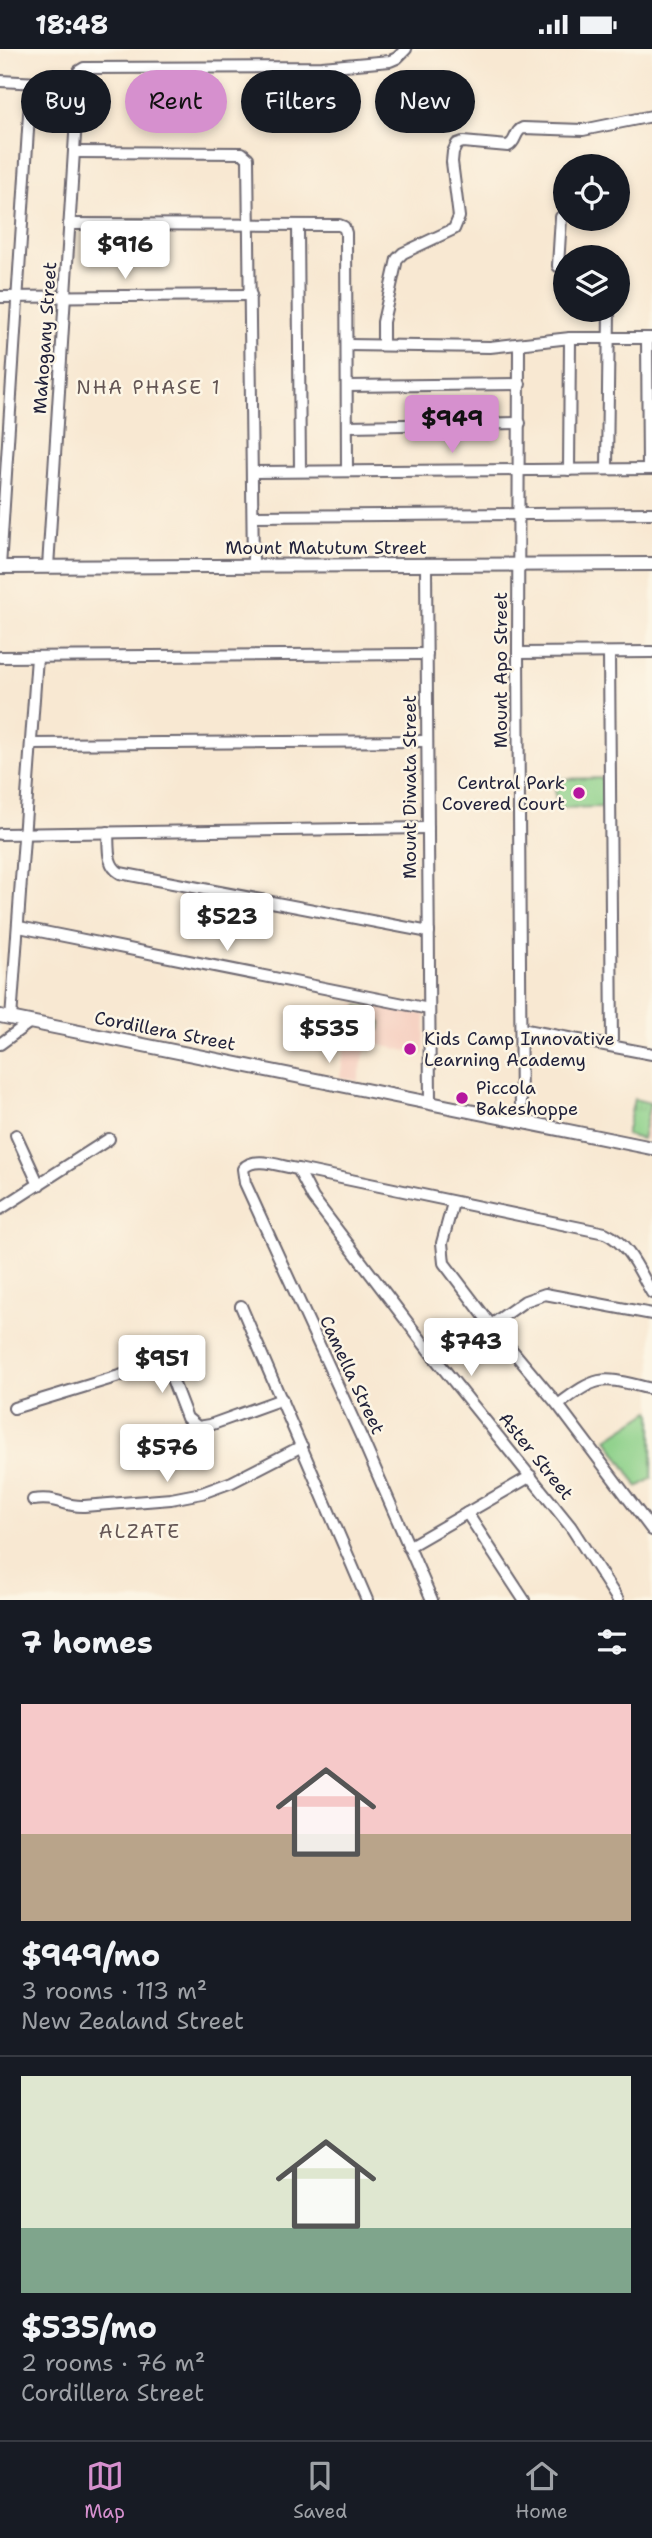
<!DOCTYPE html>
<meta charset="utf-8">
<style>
:root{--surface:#171b24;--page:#242831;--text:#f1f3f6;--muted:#9ea1a6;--line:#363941;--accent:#d690ce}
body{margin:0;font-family:"Shantell Sans",sans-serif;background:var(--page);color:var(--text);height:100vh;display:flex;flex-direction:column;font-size:26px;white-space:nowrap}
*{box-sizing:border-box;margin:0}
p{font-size:23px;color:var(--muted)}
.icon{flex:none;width:38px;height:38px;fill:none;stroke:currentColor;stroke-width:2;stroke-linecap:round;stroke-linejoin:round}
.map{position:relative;height:1551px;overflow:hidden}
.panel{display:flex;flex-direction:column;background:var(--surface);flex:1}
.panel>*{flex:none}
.guide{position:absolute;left:21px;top:21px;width:611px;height:63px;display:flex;gap:14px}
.controls{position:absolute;left:553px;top:105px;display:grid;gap:14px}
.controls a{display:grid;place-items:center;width:77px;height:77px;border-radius:50%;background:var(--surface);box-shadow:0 4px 10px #0003;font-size:35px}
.price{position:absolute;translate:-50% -60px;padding:0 16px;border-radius:7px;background:#fff;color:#222;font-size:23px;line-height:46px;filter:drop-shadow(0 2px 4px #0008)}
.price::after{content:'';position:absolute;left:50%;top:42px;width:21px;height:16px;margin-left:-10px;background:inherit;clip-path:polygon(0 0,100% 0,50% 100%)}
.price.active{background:var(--accent);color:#111}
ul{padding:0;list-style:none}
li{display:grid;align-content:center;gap:14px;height:371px;padding:0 21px}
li+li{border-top:2px solid var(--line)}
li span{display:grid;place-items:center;height:217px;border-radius:0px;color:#555}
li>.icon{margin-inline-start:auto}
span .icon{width:126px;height:126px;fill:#fffc;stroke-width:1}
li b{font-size:30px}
h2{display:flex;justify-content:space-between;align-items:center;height:84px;padding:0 21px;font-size:30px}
.pill{padding:0 24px;border-radius:32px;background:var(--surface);box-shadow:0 4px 10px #0003;font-size:24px;line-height:63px}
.pill.active{background:var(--accent);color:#111}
.status{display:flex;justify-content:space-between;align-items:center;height:49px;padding:0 35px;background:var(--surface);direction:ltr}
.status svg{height:19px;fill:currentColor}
.dock{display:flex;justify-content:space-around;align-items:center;height:98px;border-top:2px solid var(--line);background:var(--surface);font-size:19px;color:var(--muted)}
.dock a{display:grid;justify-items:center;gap:4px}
.dock .active{color:var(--accent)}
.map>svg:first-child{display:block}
</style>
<div class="status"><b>18:48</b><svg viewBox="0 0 49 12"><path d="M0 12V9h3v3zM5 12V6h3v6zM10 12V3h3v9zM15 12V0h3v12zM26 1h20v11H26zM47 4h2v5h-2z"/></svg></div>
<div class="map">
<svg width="652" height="1551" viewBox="0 0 652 1551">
<defs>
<pattern id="grass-tufts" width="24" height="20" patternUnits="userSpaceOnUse" patternTransform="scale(1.75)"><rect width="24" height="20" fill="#8cd089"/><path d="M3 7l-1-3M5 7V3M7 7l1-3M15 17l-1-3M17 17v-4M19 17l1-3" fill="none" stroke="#78b277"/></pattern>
</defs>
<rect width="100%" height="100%" fill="#fcf5e5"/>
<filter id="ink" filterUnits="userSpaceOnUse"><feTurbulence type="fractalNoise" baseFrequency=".0143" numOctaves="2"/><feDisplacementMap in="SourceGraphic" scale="14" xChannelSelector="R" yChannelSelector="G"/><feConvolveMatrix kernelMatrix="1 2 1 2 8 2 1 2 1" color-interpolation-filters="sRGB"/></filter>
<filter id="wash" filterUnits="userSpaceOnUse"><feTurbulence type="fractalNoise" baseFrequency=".00686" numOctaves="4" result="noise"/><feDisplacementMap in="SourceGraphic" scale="28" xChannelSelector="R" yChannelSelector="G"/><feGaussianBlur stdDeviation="1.57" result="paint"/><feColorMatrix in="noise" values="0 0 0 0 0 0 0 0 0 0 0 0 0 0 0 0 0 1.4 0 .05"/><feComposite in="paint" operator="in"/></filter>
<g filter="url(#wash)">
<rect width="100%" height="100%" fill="#f8e8d2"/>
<!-- built -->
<g fill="#f6d2c3">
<polygon points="353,955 425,965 424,1006 367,993 358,1032 340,1028"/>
<polygon points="634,1050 652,1054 652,1092 626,1086"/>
</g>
<!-- grass -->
<g fill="url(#grass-tufts)" stroke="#577962" stroke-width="2">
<polygon points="358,957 371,959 370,964 375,966 375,971 381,973 380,981 355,976"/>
<polygon points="634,1050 650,1054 642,1090 626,1086"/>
</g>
<!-- pitch -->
<g fill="#8cd089" stroke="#577962" stroke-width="2">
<polygon points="603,729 603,758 556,759 555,730"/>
<polygon points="650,1362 652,1366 652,1429 638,1438 607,1390"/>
</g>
</g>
<g filter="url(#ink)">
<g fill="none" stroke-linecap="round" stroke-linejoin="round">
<defs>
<g id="minor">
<polyline points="0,32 78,36"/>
<polyline points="74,103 242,104 248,109 253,517"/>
<polyline points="69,175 339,176 344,178 346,184 347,422"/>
<polyline points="298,176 300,422"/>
<polyline points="558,217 561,168"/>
<polyline points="0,248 251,246"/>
<polyline points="647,289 648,420"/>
<polyline points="519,295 518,604 521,1073"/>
<polyline points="347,296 490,298 570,289 652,289"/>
<path d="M383,296v-23l14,-63 6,-6 51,-24 5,-12 -7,-55 1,-10 4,-8 6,-2 45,4c9,-4 6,-15 15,-18l60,2 69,-14"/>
<polyline points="347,337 520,335"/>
<polyline points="348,377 520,374"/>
<polyline points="607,420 609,261"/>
<polyline points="569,421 570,289"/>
<polyline points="253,423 652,420"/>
<polyline points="253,467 652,464"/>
<polyline points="426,516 430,1054"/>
<polyline points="0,518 31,34"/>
<polyline points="48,518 79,22 84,19 322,18 390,12 397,9 406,0"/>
<polyline points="518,604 652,603"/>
<polyline points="609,604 612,997"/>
<polyline points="0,608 427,605"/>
<polyline points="31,695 427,692"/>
<path d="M108,783c1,15 -2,33 12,41l309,59"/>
<polyline points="0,785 428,779"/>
<polyline points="19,878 429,960"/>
<polyline points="11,970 37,608"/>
<polyline points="521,980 652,1005"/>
<polyline points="0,995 30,973"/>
<polyline points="16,1086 39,1136"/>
<polyline points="298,1120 313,1149 430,1303 571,1478 618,1551"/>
<polyline points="453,1154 442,1194 444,1214 491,1276 558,1356 652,1481"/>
<polyline points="0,1160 109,1090"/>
<polyline points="241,1257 367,1551"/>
<polyline points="491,1276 525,1252 545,1245 652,1265"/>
<path d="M558,1356c43,-32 43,-28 94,-16"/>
<polyline points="14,1359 152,1317 169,1322 187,1369 198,1378 210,1376 282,1350"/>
<path d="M33,1451c24,-4 30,7 51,6l87,-7 31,-6 30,-11 70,-36"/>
<polyline points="467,1464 524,1551"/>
<polyline points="408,1498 531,1427"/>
<path d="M432,1551l-68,-157 -119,-260 -2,-14c11,-14 39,-2 55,0l307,64c24,11 34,38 47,60"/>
</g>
<g id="tertiary">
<polyline points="0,518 652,515"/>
<polyline points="0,967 652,1099"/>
</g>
</defs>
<!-- minor casing -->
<use href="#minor" stroke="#6d6770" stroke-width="14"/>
<!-- tertiary casing -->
<use href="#tertiary" stroke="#6d6770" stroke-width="16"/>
<!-- minor -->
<use href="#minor" stroke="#fff" stroke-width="10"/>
<!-- tertiary -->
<use href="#tertiary" stroke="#fff" stroke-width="12"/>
</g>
</g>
<!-- markers -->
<g fill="#b5179e" stroke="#fcf5e5" stroke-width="2.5">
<circle cx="579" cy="744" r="7"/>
<circle cx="410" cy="1000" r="7"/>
<circle cx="462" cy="1049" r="7"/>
</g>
<g text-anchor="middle" stroke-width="5" stroke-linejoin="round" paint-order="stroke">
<!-- street labels -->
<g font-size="18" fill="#22223b" stroke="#fcf5e5">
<text transform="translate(45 289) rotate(-86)" y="6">Mahogany Street</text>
<text x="326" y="505">Mount Matutum Street</text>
<text transform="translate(501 621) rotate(-90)" y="6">Mount Apo Street</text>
<text transform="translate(410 738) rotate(-90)" y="6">Mount Diwata Street</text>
<text transform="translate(165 982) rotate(11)" y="6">Cordillera Street</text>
<text transform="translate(352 1326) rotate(65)" y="6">Camella Street</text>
<text transform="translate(536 1407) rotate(51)" y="6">Aster Street</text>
</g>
<!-- poi labels -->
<g font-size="18" fill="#22223b" stroke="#fcf5e5" text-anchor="start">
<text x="565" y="740" text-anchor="end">Central Park<tspan x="565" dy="21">Covered Court</tspan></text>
<text x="424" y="996">Kids Camp Innovative<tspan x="424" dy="21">Learning Academy</tspan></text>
<text x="476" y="1045">Piccola<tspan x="476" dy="21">Bakeshoppe</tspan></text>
</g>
<!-- neighbourhood labels -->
<g font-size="19" letter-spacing="2" fill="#635554" stroke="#fcf5e5">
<text x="149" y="345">NHA PHASE 1</text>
<text x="140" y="1489">ALZATE</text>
</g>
</g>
</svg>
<div class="controls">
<a><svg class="icon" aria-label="locate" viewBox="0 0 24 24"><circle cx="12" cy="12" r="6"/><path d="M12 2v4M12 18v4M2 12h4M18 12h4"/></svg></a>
<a><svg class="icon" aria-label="layers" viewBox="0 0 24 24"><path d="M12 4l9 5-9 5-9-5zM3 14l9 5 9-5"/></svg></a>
</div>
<b class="price" style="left:125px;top:232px">$916</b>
<b class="price active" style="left:452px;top:406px">$949</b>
<b class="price" style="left:227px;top:904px">$523</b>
<b class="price" style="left:329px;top:1016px">$535</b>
<b class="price" style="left:471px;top:1329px">$743</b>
<b class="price" style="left:162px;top:1346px">$951</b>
<b class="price" style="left:167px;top:1435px">$576</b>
<div class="guide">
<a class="pill">Buy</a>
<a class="pill active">Rent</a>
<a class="pill">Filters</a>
<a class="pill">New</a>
</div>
</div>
<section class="panel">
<h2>7 homes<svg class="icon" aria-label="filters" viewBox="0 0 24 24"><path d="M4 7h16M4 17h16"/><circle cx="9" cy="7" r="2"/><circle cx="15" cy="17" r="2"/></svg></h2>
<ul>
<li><span style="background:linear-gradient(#f6c9c9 60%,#b9a48a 0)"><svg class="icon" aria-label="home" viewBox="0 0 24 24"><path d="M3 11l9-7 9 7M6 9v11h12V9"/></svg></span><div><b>$949/mo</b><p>3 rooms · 113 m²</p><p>New Zealand Street</p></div></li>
<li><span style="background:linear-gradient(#dfe7d0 70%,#7fa58c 0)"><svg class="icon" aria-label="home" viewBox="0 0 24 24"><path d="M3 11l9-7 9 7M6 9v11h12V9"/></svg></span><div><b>$535/mo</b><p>2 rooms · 76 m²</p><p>Cordillera Street</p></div></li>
</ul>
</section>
<nav class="dock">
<a class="active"><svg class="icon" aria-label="map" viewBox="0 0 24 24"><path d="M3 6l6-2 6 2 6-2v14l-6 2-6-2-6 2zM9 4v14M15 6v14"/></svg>Map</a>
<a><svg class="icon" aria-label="saved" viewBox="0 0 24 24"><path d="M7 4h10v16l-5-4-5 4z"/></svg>Saved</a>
<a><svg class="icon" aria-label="home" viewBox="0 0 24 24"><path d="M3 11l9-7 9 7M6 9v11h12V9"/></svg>Home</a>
</nav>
